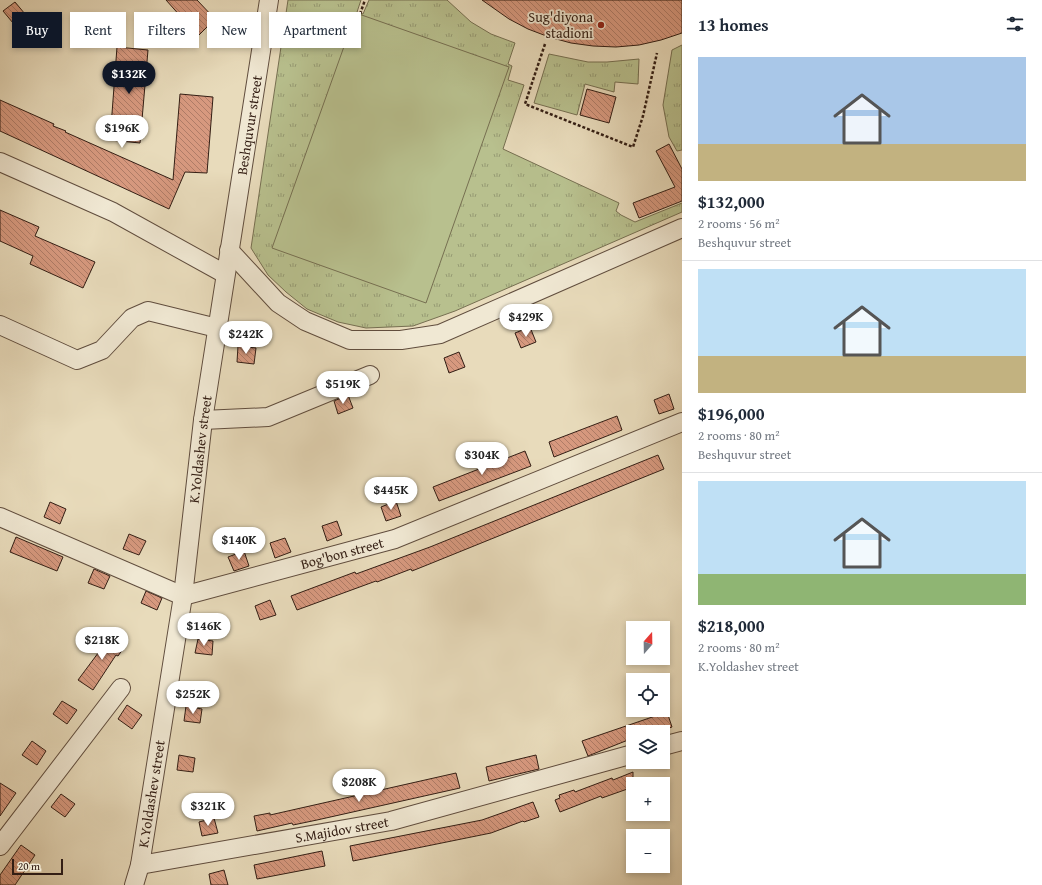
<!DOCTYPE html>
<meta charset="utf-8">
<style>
:root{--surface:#fff;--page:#f2f2f3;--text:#1f2937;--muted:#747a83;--line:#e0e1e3;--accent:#111827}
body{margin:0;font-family:"Gentium Book Plus",serif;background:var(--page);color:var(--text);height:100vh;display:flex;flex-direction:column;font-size:15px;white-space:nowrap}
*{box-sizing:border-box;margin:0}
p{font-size:13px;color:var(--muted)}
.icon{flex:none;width:22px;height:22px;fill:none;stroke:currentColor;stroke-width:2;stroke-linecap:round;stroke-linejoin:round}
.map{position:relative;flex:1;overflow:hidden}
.panel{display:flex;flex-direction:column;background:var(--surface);width:360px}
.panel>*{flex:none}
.banner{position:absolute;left:12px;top:12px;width:380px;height:36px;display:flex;gap:8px}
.needle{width:26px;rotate:20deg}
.fabs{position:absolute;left:626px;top:621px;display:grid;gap:8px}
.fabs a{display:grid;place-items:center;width:44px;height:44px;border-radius:0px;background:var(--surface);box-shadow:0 2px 6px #0003;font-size:20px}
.scale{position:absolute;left:12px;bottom:10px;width:51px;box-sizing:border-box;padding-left:4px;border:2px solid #331e14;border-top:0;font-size:11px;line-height:14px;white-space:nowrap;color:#331e14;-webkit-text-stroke:3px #f0e8d3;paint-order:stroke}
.price{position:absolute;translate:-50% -34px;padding:0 9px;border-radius:14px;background:#fff;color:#222;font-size:13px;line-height:26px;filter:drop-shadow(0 1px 2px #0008)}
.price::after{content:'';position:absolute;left:50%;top:24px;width:12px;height:9px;margin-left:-6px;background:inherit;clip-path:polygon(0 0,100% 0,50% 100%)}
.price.active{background:var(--accent);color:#fff}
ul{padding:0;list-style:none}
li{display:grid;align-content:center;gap:8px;height:212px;padding:0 16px}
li+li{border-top:1px solid var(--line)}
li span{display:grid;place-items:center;height:124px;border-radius:0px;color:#555}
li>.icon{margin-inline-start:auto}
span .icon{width:72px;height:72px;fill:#fffc;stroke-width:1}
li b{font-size:17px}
h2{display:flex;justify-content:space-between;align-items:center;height:48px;padding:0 16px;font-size:17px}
.chip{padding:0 14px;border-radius:0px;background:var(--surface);box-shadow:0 2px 6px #0003;font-size:14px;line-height:36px}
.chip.active{background:var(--accent);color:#fff}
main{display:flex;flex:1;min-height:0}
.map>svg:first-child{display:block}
</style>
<main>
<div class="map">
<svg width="682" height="885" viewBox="0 0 682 885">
<defs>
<pattern id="grass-tufts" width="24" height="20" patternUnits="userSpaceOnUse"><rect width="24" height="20" fill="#b8c08e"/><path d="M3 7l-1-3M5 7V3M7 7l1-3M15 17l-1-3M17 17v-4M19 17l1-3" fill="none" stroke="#969b73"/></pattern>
<pattern id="building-back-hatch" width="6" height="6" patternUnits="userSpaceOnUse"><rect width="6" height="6" fill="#d7997f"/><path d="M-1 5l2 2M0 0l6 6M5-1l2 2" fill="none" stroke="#af7c67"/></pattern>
</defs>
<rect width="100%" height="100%" fill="#e8dbbb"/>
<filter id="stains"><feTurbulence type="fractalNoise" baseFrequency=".005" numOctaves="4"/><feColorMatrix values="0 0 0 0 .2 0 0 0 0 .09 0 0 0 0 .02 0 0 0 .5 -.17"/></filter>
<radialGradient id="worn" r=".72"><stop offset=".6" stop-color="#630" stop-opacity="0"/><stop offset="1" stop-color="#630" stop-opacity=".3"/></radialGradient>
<!-- grass -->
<g fill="url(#grass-tufts)" stroke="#766f51">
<polygon points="288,0 361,0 357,12 363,14 369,0 447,0 471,22 491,34 515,43 508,64 512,66 508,80 524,85 503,149 619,203 616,211 621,215 635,222 682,203 682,212 455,311 413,326 366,328 338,322 307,309 286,292 268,275 251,248"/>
<polygon points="682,45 682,150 677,151 669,137 663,105 672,50"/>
<polygon points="549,54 588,62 607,62 639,59 638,84 615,82 614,92 585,84 577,115 534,103"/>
</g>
<!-- park -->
<polygon fill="#b8c08e" stroke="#766f51" points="356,13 509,67 426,303 272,248"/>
<!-- building -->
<g fill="url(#building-back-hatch)" stroke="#331e14">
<polygon points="166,0 197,0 215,19 198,36"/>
<polygon points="482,0 682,0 682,33 661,40 639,45 616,47 593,46 571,43 549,37 528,29 509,19"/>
<polygon points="15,2 25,14 13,23 3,11"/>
<polygon points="117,47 148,50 140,143 110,140"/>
<polygon points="587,89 616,97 609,123 580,115"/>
<polygon points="180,94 213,97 207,173 185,172 169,209 0,131 0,100 54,124 53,126 66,131 65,132 173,180"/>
<polygon points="669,144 682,169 682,201 639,218 633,203 675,187 656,151"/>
<polygon points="0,210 39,227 35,236 95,262 83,288 30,264 33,256 0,241"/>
<polygon points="530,327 536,342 521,348 515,333"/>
<polygon points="238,346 256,348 254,364 237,362"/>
<polygon points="459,352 465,367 449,373 444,358"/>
<polygon points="669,394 674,409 659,414 654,400"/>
<polygon points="348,395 353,408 338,414 334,401"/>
<polygon points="617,416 622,430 554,457 549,442"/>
<polygon points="525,451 531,466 439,501 433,487"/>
<polygon points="658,455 664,469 427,565 412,571 411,569 377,582 376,581 297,610 291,596 355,572 356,574 430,547"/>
<polygon points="396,501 401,516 386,521 381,507"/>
<polygon points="50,502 66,509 60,524 44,517"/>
<polygon points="337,521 342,535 327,541 322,526"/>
<polygon points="129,534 146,541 139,555 123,549"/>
<polygon points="16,537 63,557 57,571 10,552"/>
<polygon points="285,538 291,552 275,558 270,543"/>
<polygon points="244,551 249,566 234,571 228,557"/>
<polygon points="94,569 110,576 104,589 88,583"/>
<polygon points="146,591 162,598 157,610 141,603"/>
<polygon points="270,600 276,615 260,620 255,606"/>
<polygon points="113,633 127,643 118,656 116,655 93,690 78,680"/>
<polygon points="198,639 213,641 212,655 195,653"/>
<polygon points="62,701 77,710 67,724 53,714"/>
<polygon points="127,705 142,715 132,729 118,719"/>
<polygon points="186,706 202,709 200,723 184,721"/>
<polygon points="667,712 672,727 658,732 633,732 633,738 588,756 582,741"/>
<polygon points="32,741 46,751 37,765 22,755"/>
<polygon points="179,755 195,758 193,772 177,770"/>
<polygon points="536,755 539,769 489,781 486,767"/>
<polygon points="633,772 633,787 602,798 601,796 560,812 555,800 560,798 559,795 574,790 575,792 612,778 613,780"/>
<polygon points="456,773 460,788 317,820 293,825 292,823 257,831 254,816 270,813 270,815"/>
<polygon points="0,783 16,793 0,816"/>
<polygon points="61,794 75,804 65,817 51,807"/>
<polygon points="533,802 539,817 524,822 523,821 491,833 353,861 350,846 482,820"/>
<polygon points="214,818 218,833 202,836 199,822"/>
<polygon points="21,845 35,855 15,885 0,885 0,875"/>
<polygon points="322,851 325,866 257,879 254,865"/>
<polygon points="224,870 228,885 211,885 209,874"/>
</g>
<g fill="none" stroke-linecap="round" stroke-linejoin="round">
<defs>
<g id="minor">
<polyline points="0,162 113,212 225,274"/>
<polyline points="229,250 278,303 305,321 350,340 401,340 440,334 682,228"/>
<polyline points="0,325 77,360 102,350 132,318 148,311 217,328"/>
<polyline points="203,420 268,417 370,375"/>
<path id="s1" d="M0,517l183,79 212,-57 287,-117"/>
<polyline points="663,746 682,741"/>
<polyline points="0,846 121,688"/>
<path id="s2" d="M140,865l251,-44 242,-67"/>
<path id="s3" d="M134,885l6,-20 43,-269 20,-176 66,-420"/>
</g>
</defs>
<!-- minor casing -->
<use href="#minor" stroke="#604d3e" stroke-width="20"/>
<!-- path -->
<g stroke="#331e14" stroke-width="2.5" stroke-dasharray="3 2" stroke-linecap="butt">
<polyline points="360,14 365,0"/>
<polyline points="545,44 525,104 633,147 643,116 657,53"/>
</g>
<!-- minor -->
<use href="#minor" stroke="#f0e8d3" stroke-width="18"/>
</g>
<!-- markers -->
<circle fill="#8f2418" stroke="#f0e8d3" stroke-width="1.5" cx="601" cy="25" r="4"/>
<g text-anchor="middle" stroke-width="3.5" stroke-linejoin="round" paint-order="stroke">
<!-- poi labels -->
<g font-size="14" fill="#331e14" stroke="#f0e8d3" text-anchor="end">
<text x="593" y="22">Sug'diyona<tspan x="593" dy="16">stadioni</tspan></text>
</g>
<!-- street labels -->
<g font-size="14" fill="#331e14" stroke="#f0e8d3">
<text dy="5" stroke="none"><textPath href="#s3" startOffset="769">Beshquvur street</textPath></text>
<text dy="5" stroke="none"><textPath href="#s3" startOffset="441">K.Yoldashev street</textPath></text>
<text dy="5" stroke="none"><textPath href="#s1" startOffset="364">Bog'bon street</textPath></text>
<text dy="5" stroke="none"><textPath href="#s3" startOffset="93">K.Yoldashev street</textPath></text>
<text dy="5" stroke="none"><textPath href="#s2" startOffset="205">S.Majidov street</textPath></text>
</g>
</g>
<rect width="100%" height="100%" filter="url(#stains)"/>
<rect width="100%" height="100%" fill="url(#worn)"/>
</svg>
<div class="fabs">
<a><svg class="needle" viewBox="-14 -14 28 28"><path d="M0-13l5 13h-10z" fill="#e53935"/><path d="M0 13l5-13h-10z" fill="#747a83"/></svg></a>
<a><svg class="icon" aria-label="locate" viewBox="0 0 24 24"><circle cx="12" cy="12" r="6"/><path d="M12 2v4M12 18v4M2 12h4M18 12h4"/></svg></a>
<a><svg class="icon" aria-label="layers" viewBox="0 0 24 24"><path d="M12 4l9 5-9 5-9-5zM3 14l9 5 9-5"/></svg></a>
<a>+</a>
<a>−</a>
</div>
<div class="scale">20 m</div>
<b class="price active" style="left:129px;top:95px">$132K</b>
<b class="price" style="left:122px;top:149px">$196K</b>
<b class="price" style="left:526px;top:338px">$429K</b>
<b class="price" style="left:246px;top:355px">$242K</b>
<b class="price" style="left:343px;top:405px">$519K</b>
<b class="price" style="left:482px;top:476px">$304K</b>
<b class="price" style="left:391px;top:511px">$445K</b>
<b class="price" style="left:239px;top:561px">$140K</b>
<b class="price" style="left:204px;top:647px">$146K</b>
<b class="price" style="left:102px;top:661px">$218K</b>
<b class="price" style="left:193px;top:715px">$252K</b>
<b class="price" style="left:359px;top:803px">$208K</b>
<b class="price" style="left:208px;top:827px">$321K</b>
<div class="banner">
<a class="chip active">Buy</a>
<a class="chip">Rent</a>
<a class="chip">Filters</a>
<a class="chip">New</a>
<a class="chip">Apartment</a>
</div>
</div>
<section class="panel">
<h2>13 homes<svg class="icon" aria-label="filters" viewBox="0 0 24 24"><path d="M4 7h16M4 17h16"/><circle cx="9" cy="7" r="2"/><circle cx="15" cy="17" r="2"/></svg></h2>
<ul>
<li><span style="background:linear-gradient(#a9c7e8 70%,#c2b280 0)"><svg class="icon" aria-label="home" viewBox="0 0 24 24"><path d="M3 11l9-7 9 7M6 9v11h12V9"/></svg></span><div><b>$132,000</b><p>2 rooms · 56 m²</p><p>Beshquvur street</p></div></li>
<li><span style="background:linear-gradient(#bfe0f5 70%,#c2b280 0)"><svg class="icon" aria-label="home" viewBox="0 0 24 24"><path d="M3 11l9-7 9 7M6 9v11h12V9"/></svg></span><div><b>$196,000</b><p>2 rooms · 80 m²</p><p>Beshquvur street</p></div></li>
<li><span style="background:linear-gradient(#bfe0f5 75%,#8fb573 0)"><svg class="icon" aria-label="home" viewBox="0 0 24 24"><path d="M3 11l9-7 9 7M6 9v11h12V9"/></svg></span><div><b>$218,000</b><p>2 rooms · 80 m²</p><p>K.Yoldashev street</p></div></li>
</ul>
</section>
</main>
